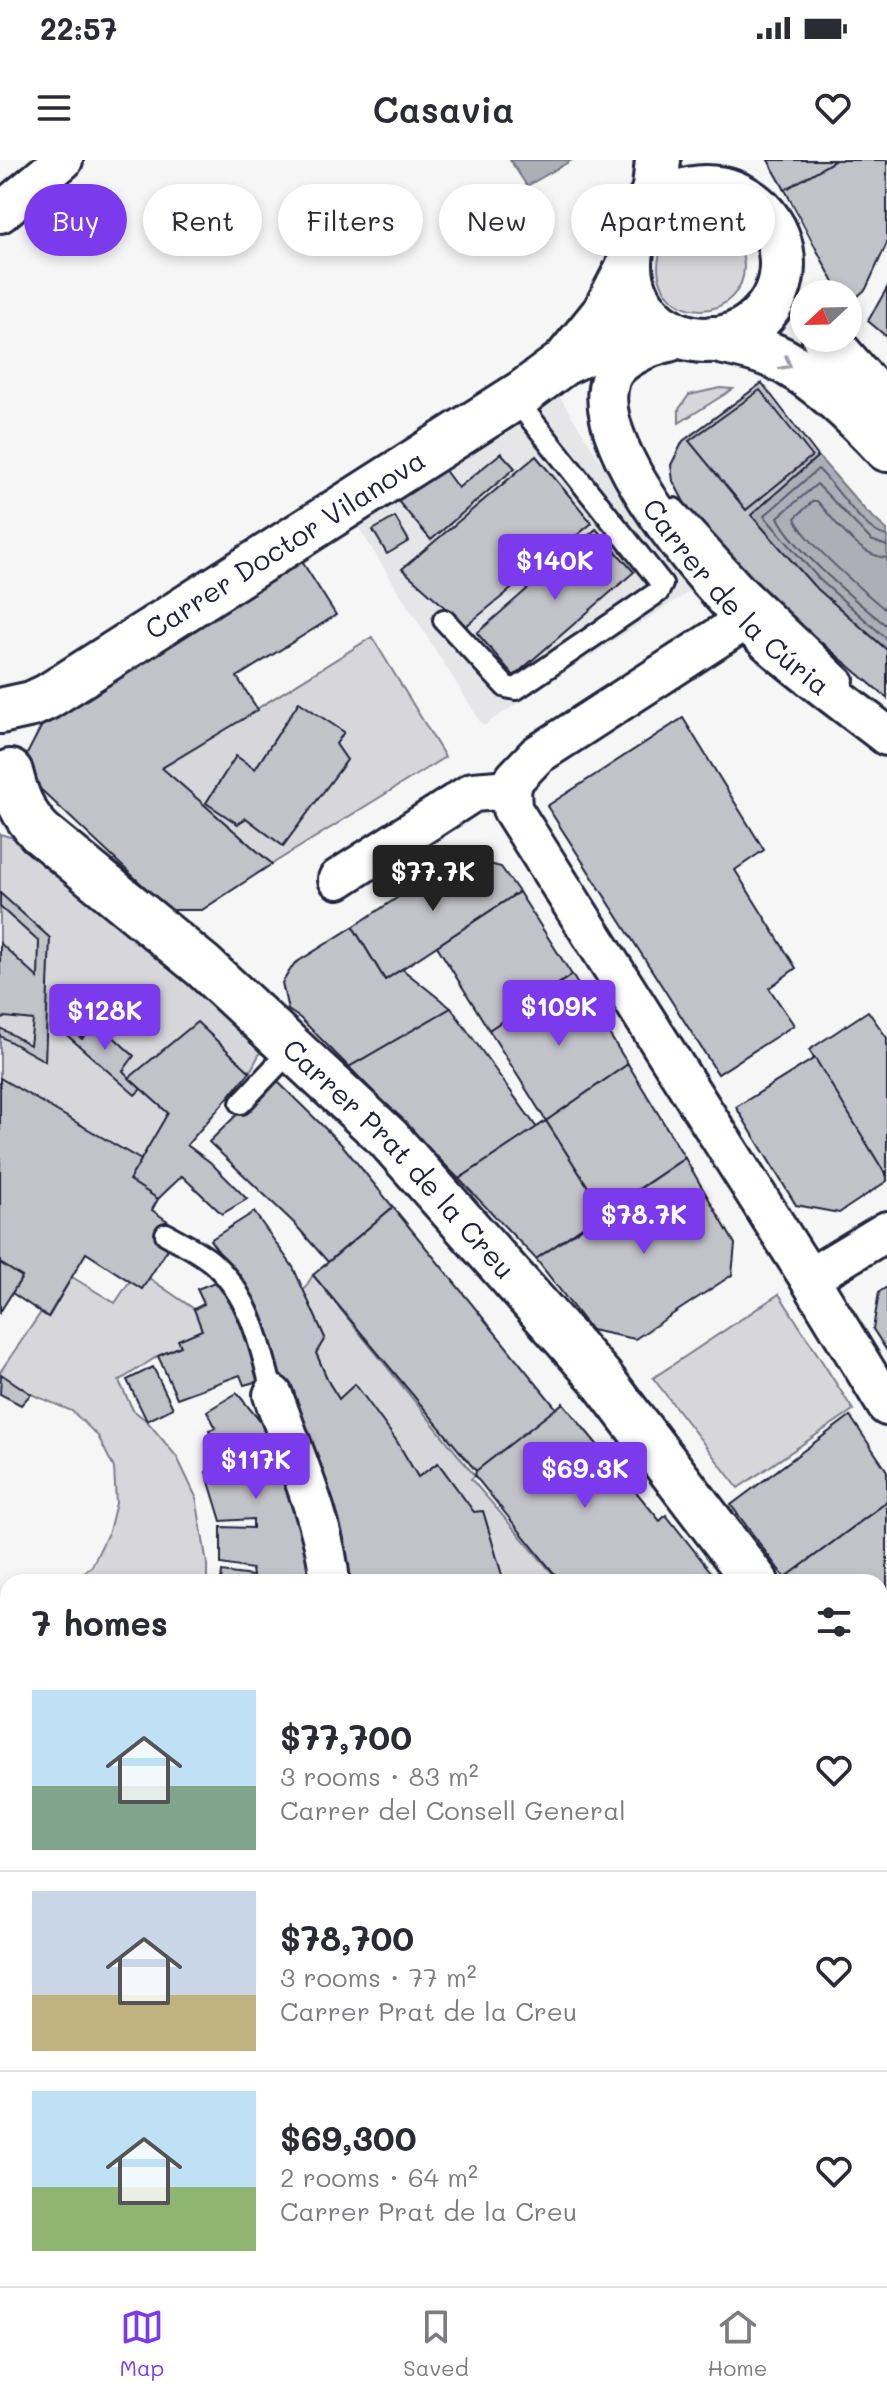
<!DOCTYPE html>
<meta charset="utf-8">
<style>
:root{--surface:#fff;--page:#f2f2f3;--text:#2b2b33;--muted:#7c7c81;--line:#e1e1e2;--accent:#7c3aed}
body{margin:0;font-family:Mali,sans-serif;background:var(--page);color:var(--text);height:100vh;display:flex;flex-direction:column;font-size:30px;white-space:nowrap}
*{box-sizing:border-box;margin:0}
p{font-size:26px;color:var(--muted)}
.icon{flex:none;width:44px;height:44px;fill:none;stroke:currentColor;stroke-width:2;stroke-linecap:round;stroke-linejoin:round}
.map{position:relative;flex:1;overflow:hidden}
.panel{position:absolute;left:0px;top:1414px;width:888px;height:712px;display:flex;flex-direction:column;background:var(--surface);border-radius:24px 24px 0 0;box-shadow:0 4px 12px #0003}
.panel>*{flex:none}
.banner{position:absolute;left:24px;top:24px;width:840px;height:72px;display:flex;gap:16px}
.needle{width:52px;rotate:248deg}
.tools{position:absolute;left:790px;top:120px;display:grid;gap:16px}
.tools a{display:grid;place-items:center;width:72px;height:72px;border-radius:50%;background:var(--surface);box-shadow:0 4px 12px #0003;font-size:40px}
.price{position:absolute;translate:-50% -68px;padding:0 18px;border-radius:8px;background:var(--accent);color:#fff;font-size:26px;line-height:52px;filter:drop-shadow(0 2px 4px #0008)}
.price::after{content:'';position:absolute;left:50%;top:48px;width:24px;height:18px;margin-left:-12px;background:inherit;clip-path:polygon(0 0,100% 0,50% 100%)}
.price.selected{background:#222;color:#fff}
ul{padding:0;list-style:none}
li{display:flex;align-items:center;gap:24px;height:200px;padding:0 32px}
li+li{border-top:2px solid var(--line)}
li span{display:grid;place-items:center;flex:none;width:224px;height:160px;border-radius:0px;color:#555}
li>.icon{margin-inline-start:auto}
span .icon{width:96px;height:96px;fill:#fffc;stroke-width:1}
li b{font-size:34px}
h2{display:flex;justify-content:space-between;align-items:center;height:96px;padding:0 32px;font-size:34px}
.chip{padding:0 28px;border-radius:36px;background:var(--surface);box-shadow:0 4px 12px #0003;font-size:28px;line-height:72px}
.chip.selected{background:var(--accent);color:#fff}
.status{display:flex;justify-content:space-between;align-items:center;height:56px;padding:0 40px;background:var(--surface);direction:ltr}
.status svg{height:22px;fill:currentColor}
header{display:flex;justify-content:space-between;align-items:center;height:104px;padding:0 32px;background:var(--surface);font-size:36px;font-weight:600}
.tabs{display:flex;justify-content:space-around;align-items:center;height:112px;border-top:2px solid var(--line);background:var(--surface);font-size:22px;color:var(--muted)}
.tabs a{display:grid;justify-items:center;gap:4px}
.tabs .selected{color:var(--accent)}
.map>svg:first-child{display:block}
</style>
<div class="status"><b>22:57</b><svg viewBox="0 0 49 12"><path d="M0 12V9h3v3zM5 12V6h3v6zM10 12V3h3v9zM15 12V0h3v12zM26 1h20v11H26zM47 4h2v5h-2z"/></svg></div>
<header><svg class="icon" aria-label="menu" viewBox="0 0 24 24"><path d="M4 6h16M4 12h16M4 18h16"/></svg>Casavia<svg class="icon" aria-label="heart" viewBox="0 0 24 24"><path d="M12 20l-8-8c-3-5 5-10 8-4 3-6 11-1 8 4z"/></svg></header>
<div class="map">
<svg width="887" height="2126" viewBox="0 0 887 2126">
<rect width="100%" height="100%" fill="#f6f6f7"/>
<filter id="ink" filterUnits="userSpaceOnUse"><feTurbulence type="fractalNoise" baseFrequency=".0125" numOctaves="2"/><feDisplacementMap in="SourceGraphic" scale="16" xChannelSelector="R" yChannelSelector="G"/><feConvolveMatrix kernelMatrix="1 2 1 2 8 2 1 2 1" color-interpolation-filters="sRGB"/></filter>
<g filter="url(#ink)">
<!-- built -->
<polygon fill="#e6e6e9" points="560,237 615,324 695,428 483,566 357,365"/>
<!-- green -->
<g fill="#d7d7db" stroke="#7c7c8b" stroke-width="2" fill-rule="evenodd">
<circle cx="701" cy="107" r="43"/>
<polygon points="720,228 733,229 679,263 679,249 689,235"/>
<path d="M372,477l73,120 -173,107 -110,-96zM299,543l44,29 -7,12 11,16 -64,85 -37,-27 -8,6 -32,-21 30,-46 19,12z"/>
<polygon points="0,674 17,679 235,860 262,889 250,912 197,862 130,918 168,953 141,1000 0,918"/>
<polygon points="313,1115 475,1316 471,1319 560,1422 504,1422 483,1351 474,1352 438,1303 418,1317 396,1280 355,1225 339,1239 329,1223 316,1193 325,1178 303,1131"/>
<polygon points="72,1117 115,1143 130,1121 149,1118 194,1149 202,1170 179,1180 181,1186 158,1196 119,1221 133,1250 147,1261 177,1297 196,1337 207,1404 207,1422 72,1422 92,1406 109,1371 116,1343 114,1308 98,1276 72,1251 31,1234 0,1215 0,1212 42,1151 49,1157"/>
<polygon points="779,1134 853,1250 738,1328 653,1218"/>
<polygon points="8,2010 8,2118 199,2118 210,2126 0,2126 0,2017"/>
</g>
<!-- water -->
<g fill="#aeaeb7" stroke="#767685" stroke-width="2">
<polygon points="510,0 572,0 527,26"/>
<polygon points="818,296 865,350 887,370 887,490 813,425 751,355"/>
</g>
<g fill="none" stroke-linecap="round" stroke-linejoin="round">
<!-- shore -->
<g stroke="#5a5a6d" stroke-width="2">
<path d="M887,376c-23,-3 -51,-51 -69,-67l-54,47 55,63 68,60"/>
<path d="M887,386l-16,-6 -54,-56 -39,33c13,30 81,87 109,109"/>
<path d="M887,398c-30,-2 -51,-37 -70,-57h-4l-18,17c8,22 71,76 92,93"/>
</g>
</g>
<!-- building -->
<g fill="#c2c2c9" stroke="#22223b" stroke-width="2">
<polygon points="768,0 836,0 785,30"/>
<polygon points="836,0 887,0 887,83 866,129 848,145 848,134 840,134 785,30"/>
<polygon points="887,128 887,177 868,161"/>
<polygon points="762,223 818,296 751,355 813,425 887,490 887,538 790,456 719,385 685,344 673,321 671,305 683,281"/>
<polygon points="760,230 812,296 746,350 689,281"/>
<polygon points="501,293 515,308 431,380 397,340 444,309 458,328"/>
<polygon points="536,296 592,363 466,466 402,409"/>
<polygon points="395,357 409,381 387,394 373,370"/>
<polygon points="596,369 634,412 514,516 477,473"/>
<polygon points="301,400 336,455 237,517 258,550 162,608 272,704 202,750 169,750 36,625 26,596 43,563"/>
<polygon points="299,542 344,572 336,584 347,600 283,686 246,658 238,664 206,643 236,596 255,609"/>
<polygon points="683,558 764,690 735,710 796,808 769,828 794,865 718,914 547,646"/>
<polygon points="460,696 501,707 519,732 385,820 353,767"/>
<polygon points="519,732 572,815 489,870 437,786"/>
<polygon points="0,733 50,778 45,901 0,876 0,868 30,885 33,860 5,857 0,861 0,783 38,818 39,782 0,747"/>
<polygon points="353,767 385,820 402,809 451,848 349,907 300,858 288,850 282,823 294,804"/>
<polygon points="572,815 628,904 546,961 489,870"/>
<polygon points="451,848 537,968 459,1019 349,907"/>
<polygon points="868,851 887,878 887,1017 809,890"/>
<polygon points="60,860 82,879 95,860 134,896 123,911 141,929 135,935 60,869"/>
<polygon points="197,862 250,912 187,985 210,1002 247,1039 222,1054 182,1016 158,1039 129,1020 168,953 129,918"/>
<polygon points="815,898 887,1017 887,1021 839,1053 796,1045 736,947"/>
<polygon points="628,904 685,998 604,1052 546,961"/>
<polygon points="0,918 141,1000 129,1020 158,1039 152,1050 180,1070 142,1129 86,1093 48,1157 12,1133 22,1117 0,1103"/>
<polygon points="274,918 343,986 393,1047 328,1102 293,1062 209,982"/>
<polygon points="546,961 604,1052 536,1099 459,1019"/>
<polygon points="685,998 735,1084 732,1115 635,1179 591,1170 536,1099"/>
<polygon points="393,1047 557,1249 476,1311 313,1115"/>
<polygon points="254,1052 293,1107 325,1178 316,1193 329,1223 339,1239 355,1224 396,1280 418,1317 438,1303 474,1352 483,1351 504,1422 349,1422 342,1411 294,1256 263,1168 243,1125 210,1080"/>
<polygon points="0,1103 22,1117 0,1152"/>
<polygon points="220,1120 253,1178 262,1220 244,1225 240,1215 177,1238 158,1196 181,1186 178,1180 202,1170 194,1149 204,1144 197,1129"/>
<polygon points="887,1127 887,1191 873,1169 879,1132"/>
<polygon points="153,1207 173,1248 147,1261 127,1220"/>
<polygon points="1,1214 31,1234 21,1245 0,1234"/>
<polygon points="237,1233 273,1277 320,1422 221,1422 222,1412 253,1416 252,1409 221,1404 221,1367 253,1368 253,1359 221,1361 206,1312 226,1306 222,1289 216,1293 209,1270 216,1268 207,1251"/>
<polygon points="563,1243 660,1361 666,1355 719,1422 561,1422 475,1316 476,1311"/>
<polygon points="850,1256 887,1311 887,1342 785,1418 731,1345"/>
<polygon points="887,1342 887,1454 880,1459 880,1422 788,1422 785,1418"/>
<polygon points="887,1454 887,1609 880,1599 880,1459"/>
<polygon points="0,1491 8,1499 8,1511 0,1520"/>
<polygon points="0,1546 8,1555 8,1584 0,1591"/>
<polygon points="8,1606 8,1692 0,1676 0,1615"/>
<polygon points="880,1823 887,1833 887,1921 880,1925"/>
<polygon points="0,1841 8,1847 8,1954 0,1964"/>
<polygon points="887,1971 887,2126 878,2126 874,2118 880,2118 880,1975"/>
<polygon points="8,2107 8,2118 48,2118 50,2120 44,2126 16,2126 2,2113"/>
<polygon points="152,2118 302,2118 297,2126 205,2126 200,2122 197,2126 154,2126 150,2122"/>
<polygon points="358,2118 417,2118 409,2126 364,2126"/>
<polygon points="439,2118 500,2118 503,2126 432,2126"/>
<polygon points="560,2118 648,2118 655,2126 572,2126"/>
<polygon points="744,2118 801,2118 806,2126 749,2126"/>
</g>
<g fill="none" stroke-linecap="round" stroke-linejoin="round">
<defs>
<g id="lane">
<polyline points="674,349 747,429 843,520"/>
<polyline points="444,460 506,527 516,529 658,432 662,424 527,254"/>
<polyline points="241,943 292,889"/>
<path d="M166,1074c16,9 35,18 48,30 38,35 47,84 59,131"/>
<polyline points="0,1601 8,1593"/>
<polyline points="0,1700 8,1712"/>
<polyline points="545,2118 558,2126"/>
</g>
<g id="street">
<polyline points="0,53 63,0"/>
<path id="s1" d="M669,182c-19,4 -53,17 -59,38 -24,70 115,225 167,270 35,30 73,57 110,86"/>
<polyline points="511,629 515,618 537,595 747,459"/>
<polyline points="338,719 473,632 511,629 512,649 809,1118 887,1246"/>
<polyline points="809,1118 887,1071"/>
<path d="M273,1235c20,57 52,128 57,187"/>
<polyline points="340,2118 346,2126"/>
</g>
<g id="secondary">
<polyline points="0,1783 8,1786"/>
<polyline points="718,2118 724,2126"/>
</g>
<g id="primary">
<polyline points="567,199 605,152 630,104"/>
<path id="s2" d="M0,551l32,-7 15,-7 477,-305 39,-29 32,-15 74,-18"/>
<path id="s3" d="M10,612c6,24 12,41 30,60l163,134 185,172 212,239 156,205"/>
<polyline points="880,1625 887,1634"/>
<polyline points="880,1682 887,1677"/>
<polyline points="880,1773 887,1778"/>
</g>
<g id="highway">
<circle cx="706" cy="104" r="76"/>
<polyline points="643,62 655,28 658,0"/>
<polyline points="825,178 887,249"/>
<path d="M712,179c25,6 55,11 77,25 33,19 72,57 98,85"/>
</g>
</defs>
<!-- lane casing -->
<use href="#lane" stroke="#22223b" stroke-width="26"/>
<!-- street casing -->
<use href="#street" stroke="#22223b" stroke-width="44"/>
<!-- secondary casing -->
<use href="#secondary" stroke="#22223b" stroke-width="50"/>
<!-- primary casing -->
<use href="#primary" stroke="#22223b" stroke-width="50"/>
<!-- highway casing -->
<use href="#highway" stroke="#22223b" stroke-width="50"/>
<!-- lane -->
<use href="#lane" stroke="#fff" stroke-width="20"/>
<!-- street -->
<use href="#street" stroke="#fff" stroke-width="38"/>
<!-- secondary -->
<use href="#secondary" stroke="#fff" stroke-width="44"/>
<!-- primary -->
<use href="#primary" stroke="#fff" stroke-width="44"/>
<!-- highway -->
<use href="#highway" stroke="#fff" stroke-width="44"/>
</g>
<!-- one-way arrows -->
<defs><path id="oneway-chevron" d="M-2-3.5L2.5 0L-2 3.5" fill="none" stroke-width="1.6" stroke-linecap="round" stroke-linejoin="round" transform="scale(2)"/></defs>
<use stroke="#9c9ca7" href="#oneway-chevron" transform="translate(786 204) rotate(28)"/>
</g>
<g text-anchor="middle" stroke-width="6" stroke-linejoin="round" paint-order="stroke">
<!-- street labels -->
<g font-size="28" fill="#22223b" stroke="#fff">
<text dy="10" stroke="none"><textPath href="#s2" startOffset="332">Carrer Doctor Vilanova</textPath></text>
<text dy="10" stroke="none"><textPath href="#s1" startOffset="334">Carrer de la Cúria</textPath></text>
<text dy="10" stroke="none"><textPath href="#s3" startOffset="554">Carrer Prat de la Creu</textPath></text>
</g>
</g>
</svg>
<div class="tools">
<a><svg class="needle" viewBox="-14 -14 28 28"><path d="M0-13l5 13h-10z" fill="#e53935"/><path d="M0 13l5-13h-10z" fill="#7c7c81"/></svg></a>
</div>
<b class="price" style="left:555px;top:442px">$140K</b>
<b class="price selected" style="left:433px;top:753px">$77.7K</b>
<b class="price" style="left:559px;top:888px">$109K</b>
<b class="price" style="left:105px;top:892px">$128K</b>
<b class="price" style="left:644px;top:1096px">$78.7K</b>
<b class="price" style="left:256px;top:1341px">$117K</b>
<b class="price" style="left:585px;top:1350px">$69.3K</b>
<div class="banner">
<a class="chip selected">Buy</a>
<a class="chip">Rent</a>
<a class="chip">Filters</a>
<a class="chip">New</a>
<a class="chip">Apartment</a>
</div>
<section class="panel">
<h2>7 homes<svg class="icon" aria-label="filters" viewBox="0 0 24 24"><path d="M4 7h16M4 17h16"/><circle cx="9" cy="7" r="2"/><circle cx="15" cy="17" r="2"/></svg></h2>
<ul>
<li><span style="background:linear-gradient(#bfe0f5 60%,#7fa58c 0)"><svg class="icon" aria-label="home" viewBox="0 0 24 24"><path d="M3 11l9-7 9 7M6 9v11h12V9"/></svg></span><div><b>$77,700</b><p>3 rooms · 83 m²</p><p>Carrer del Consell General</p></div><svg class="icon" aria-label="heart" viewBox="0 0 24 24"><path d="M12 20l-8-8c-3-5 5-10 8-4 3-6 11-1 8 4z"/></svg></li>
<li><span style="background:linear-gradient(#c9d6e8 65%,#c2b280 0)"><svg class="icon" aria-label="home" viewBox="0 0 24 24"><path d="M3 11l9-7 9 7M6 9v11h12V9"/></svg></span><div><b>$78,700</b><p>3 rooms · 77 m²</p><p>Carrer Prat de la Creu</p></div><svg class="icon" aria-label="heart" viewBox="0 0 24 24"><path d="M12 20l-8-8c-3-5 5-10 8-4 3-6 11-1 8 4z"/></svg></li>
<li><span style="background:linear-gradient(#bfe0f5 60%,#8fb573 0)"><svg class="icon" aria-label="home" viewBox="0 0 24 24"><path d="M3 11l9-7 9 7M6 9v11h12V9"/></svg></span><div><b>$69,300</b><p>2 rooms · 64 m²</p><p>Carrer Prat de la Creu</p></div><svg class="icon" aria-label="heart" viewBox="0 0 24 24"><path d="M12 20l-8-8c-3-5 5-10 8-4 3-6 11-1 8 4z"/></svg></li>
</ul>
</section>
</div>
<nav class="tabs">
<a class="selected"><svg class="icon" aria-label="map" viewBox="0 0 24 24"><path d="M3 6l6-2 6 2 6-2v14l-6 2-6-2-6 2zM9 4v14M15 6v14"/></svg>Map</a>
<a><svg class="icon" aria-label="saved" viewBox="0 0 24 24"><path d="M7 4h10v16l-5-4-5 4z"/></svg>Saved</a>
<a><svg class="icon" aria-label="home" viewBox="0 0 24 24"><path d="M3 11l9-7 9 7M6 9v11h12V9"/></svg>Home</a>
</nav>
